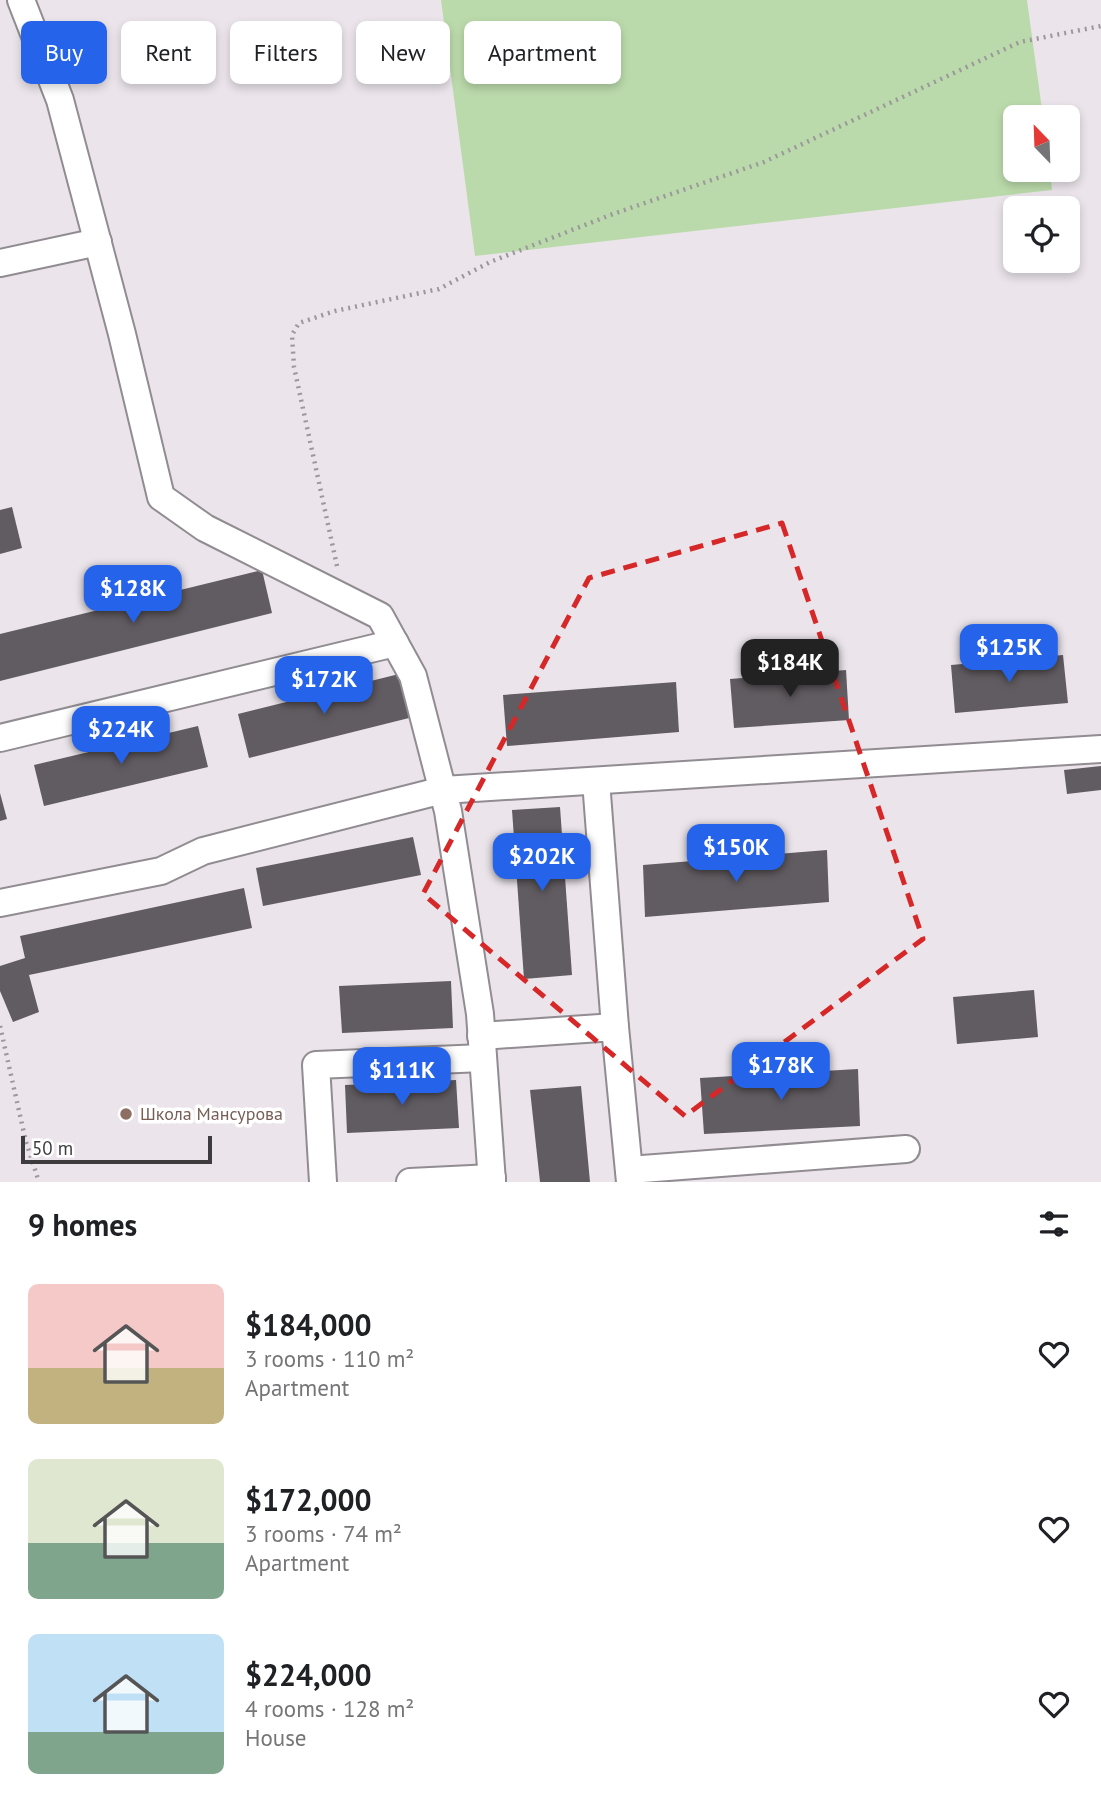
<!DOCTYPE html>
<meta charset="utf-8">
<style>
:root{--surface:#fff;--page:#f6f6f6;--text:#202124;--muted:#757577;--accent:#2563eb}
body{margin:0;font-family:"PT Sans",sans-serif;background:var(--page);color:var(--text);height:100vh;display:flex;flex-direction:column;font-size:26px;white-space:nowrap}
*{box-sizing:border-box;margin:0}
p{font-size:23px;color:var(--muted)}
.icon{flex:none;width:38px;height:38px;fill:none;stroke:currentColor;stroke-width:2;stroke-linecap:round;stroke-linejoin:round}
.map{position:relative;height:1182px;overflow:hidden}
.details{display:flex;flex-direction:column;background:var(--surface);flex:1}
.details>*{flex:none}
.guide{position:absolute;left:21px;top:21px;width:700px;height:63px;display:flex;gap:14px}
.needle{width:46px;rotate:337deg}
.tools{position:absolute;left:1003px;top:105px;display:grid;gap:14px}
.tools a{display:grid;place-items:center;width:77px;height:77px;border-radius:10px;background:var(--surface);box-shadow:0 4px 10px #0003;font-size:35px}
.scale{position:absolute;left:21px;bottom:18px;width:191px;box-sizing:border-box;padding-left:7px;border:4px solid #3d3b3d;border-top:0;font-size:19px;line-height:24px;white-space:nowrap;color:#3d3b3d;-webkit-text-stroke:5px #fff;paint-order:stroke}
.price{position:absolute;translate:-50% -60px;padding:0 16px;border-radius:14px;background:var(--accent);color:#fff;font-size:23px;line-height:46px;filter:drop-shadow(0 2px 4px #0008)}
.price::after{content:'';position:absolute;left:50%;top:42px;width:21px;height:16px;margin-left:-10px;background:inherit;clip-path:polygon(0 0,100% 0,50% 100%)}
.price.on{background:#222;color:#fff}
ul{padding:0;list-style:none}
li{display:flex;align-items:center;gap:21px;height:175px;padding:0 28px}
li span{display:grid;place-items:center;flex:none;width:196px;height:140px;border-radius:10px;color:#555}
li>.icon{margin-inline-start:auto}
span .icon{width:84px;height:84px;fill:#fffc;stroke-width:1}
li b{font-size:30px}
h2{display:flex;justify-content:space-between;align-items:center;height:84px;padding:0 28px;font-size:30px}
.tag{padding:0 24px;border-radius:10px;background:var(--surface);box-shadow:0 4px 10px #0003;font-size:24px;line-height:63px}
.tag.on{background:var(--accent);color:#fff}
.map>svg:first-child{display:block}
</style>
<div class="map">
<svg width="1101" height="1182" viewBox="0 0 1101 1182">
<rect width="100%" height="100%" fill="#ebe5eb"/>
<!-- green -->
<polygon fill="#bbdaab" points="441,0 1027,0 1043,117 1015,117 1015,170 1050,170 1052,190 475,256"/>
<!-- building -->
<g fill="#615c61">
<polygon points="12,507 22,548 0,554 0,510"/>
<polygon points="262,570 272,613 0,681 0,634"/>
<polygon points="1063,655 1068,703 955,713 951,665"/>
<polygon points="846,670 849,720 734,728 730,679"/>
<polygon points="399,674 409,718 249,758 238,714"/>
<polygon points="676,682 679,732 507,746 503,695"/>
<polygon points="198,726 208,767 44,806 34,765"/>
<polygon points="1101,766 1101,790 1067,794 1064,770"/>
<polygon points="0,793 7,819 0,821"/>
<polygon points="560,807 572,975 524,979 512,810"/>
<polygon points="413,837 421,875 263,906 256,868"/>
<polygon points="827,850 829,902 645,917 643,865"/>
<polygon points="244,888 252,928 29,975 39,1012 13,1022 0,991 0,966 25,958 20,936"/>
<polygon points="451,981 453,1028 342,1033 339,986"/>
<polygon points="1034,990 1038,1037 957,1044 953,997"/>
<polygon points="858,1069 860,1126 704,1134 700,1078"/>
<polygon points="456,1080 459,1128 347,1133 345,1085"/>
<polygon points="581,1086 590,1182 540,1182 530,1090"/>
</g>
<g fill="none" stroke-linecap="round" stroke-linejoin="round">
<defs>
<g id="minor">
<polyline points="21,0 60,100 122,334 161,497 205,528 380,616 413,676 448,811 480,1014 492,1182"/>
<polyline points="0,263 98,242"/>
<polyline points="0,738 395,643"/>
<polyline points="596,781 615,1027"/>
<polyline points="0,903 161,871 203,851 443,790 1101,749"/>
<polyline points="481,1036 615,1027 630,1182"/>
<polyline points="629,1170 906,1149"/>
<polyline points="323,1182 316,1065 483,1058"/>
<polyline points="410,1182 492,1178"/>
</g>
</defs>
<!-- minor casing -->
<use href="#minor" stroke="#918c91" stroke-width="30"/>
<!-- path -->
<g stroke="#9c979c" stroke-width="4.5" stroke-dasharray="2 5" stroke-linecap="butt">
<polyline points="337,566 294,367 292,335 299,323 335,311 439,289 490,262 613,214 764,162 1020,42 1101,26"/>
<polyline points="0,1026 26,1142 39,1182"/>
</g>
<!-- minor -->
<use href="#minor" stroke="#fff" stroke-width="26"/>
</g>
<!-- marked area -->
<path fill="none" stroke="#d62828" stroke-width="5" stroke-dasharray="14 9" stroke-linejoin="round" d="M782,523l141,416 -238,177 -262,-222 166,-316z"/>
<!-- markers -->
<circle fill="#8d6e63" stroke="#fff" stroke-width="2.5" cx="126" cy="1114" r="7"/>
<g text-anchor="middle" stroke-width="7" stroke-linejoin="round" paint-order="stroke">
<!-- education labels -->
<g font-size="18" fill="#785e54" stroke="#fff" text-anchor="start">
<text x="140" y="1120">Школа Мансурова</text>
</g>
</g>
</svg>
<div class="tools">
<a><svg class="needle" viewBox="-14 -14 28 28"><path d="M0-13l5 13h-10z" fill="#e53935"/><path d="M0 13l5-13h-10z" fill="#757577"/></svg></a>
<a><svg class="icon" aria-label="locate" viewBox="0 0 24 24"><circle cx="12" cy="12" r="6"/><path d="M12 2v4M12 18v4M2 12h4M18 12h4"/></svg></a>
</div>
<div class="scale">50 m</div>
<b class="price" style="left:133px;top:625px">$128K</b>
<b class="price" style="left:1009px;top:684px">$125K</b>
<b class="price on" style="left:790px;top:699px">$184K</b>
<b class="price" style="left:324px;top:716px">$172K</b>
<b class="price" style="left:121px;top:766px">$224K</b>
<b class="price" style="left:736px;top:884px">$150K</b>
<b class="price" style="left:542px;top:893px">$202K</b>
<b class="price" style="left:781px;top:1102px">$178K</b>
<b class="price" style="left:402px;top:1107px">$111K</b>
<div class="guide">
<a class="tag on">Buy</a>
<a class="tag">Rent</a>
<a class="tag">Filters</a>
<a class="tag">New</a>
<a class="tag">Apartment</a>
</div>
</div>
<section class="details">
<h2>9 homes<svg class="icon" aria-label="filters" viewBox="0 0 24 24"><path d="M4 7h16M4 17h16"/><circle cx="9" cy="7" r="2"/><circle cx="15" cy="17" r="2"/></svg></h2>
<ul>
<li><span style="background:linear-gradient(#f6c9c9 60%,#c2b280 0)"><svg class="icon" aria-label="home" viewBox="0 0 24 24"><path d="M3 11l9-7 9 7M6 9v11h12V9"/></svg></span><div><b>$184,000</b><p>3 rooms · 110 m²</p><p>Apartment</p></div><svg class="icon" aria-label="heart" viewBox="0 0 24 24"><path d="M12 20l-8-8c-3-5 5-10 8-4 3-6 11-1 8 4z"/></svg></li>
<li><span style="background:linear-gradient(#dfe7d0 60%,#7fa58c 0)"><svg class="icon" aria-label="home" viewBox="0 0 24 24"><path d="M3 11l9-7 9 7M6 9v11h12V9"/></svg></span><div><b>$172,000</b><p>3 rooms · 74 m²</p><p>Apartment</p></div><svg class="icon" aria-label="heart" viewBox="0 0 24 24"><path d="M12 20l-8-8c-3-5 5-10 8-4 3-6 11-1 8 4z"/></svg></li>
<li><span style="background:linear-gradient(#bfe0f5 70%,#7fa58c 0)"><svg class="icon" aria-label="home" viewBox="0 0 24 24"><path d="M3 11l9-7 9 7M6 9v11h12V9"/></svg></span><div><b>$224,000</b><p>4 rooms · 128 m²</p><p>House</p></div><svg class="icon" aria-label="heart" viewBox="0 0 24 24"><path d="M12 20l-8-8c-3-5 5-10 8-4 3-6 11-1 8 4z"/></svg></li>
</ul>
</section>
